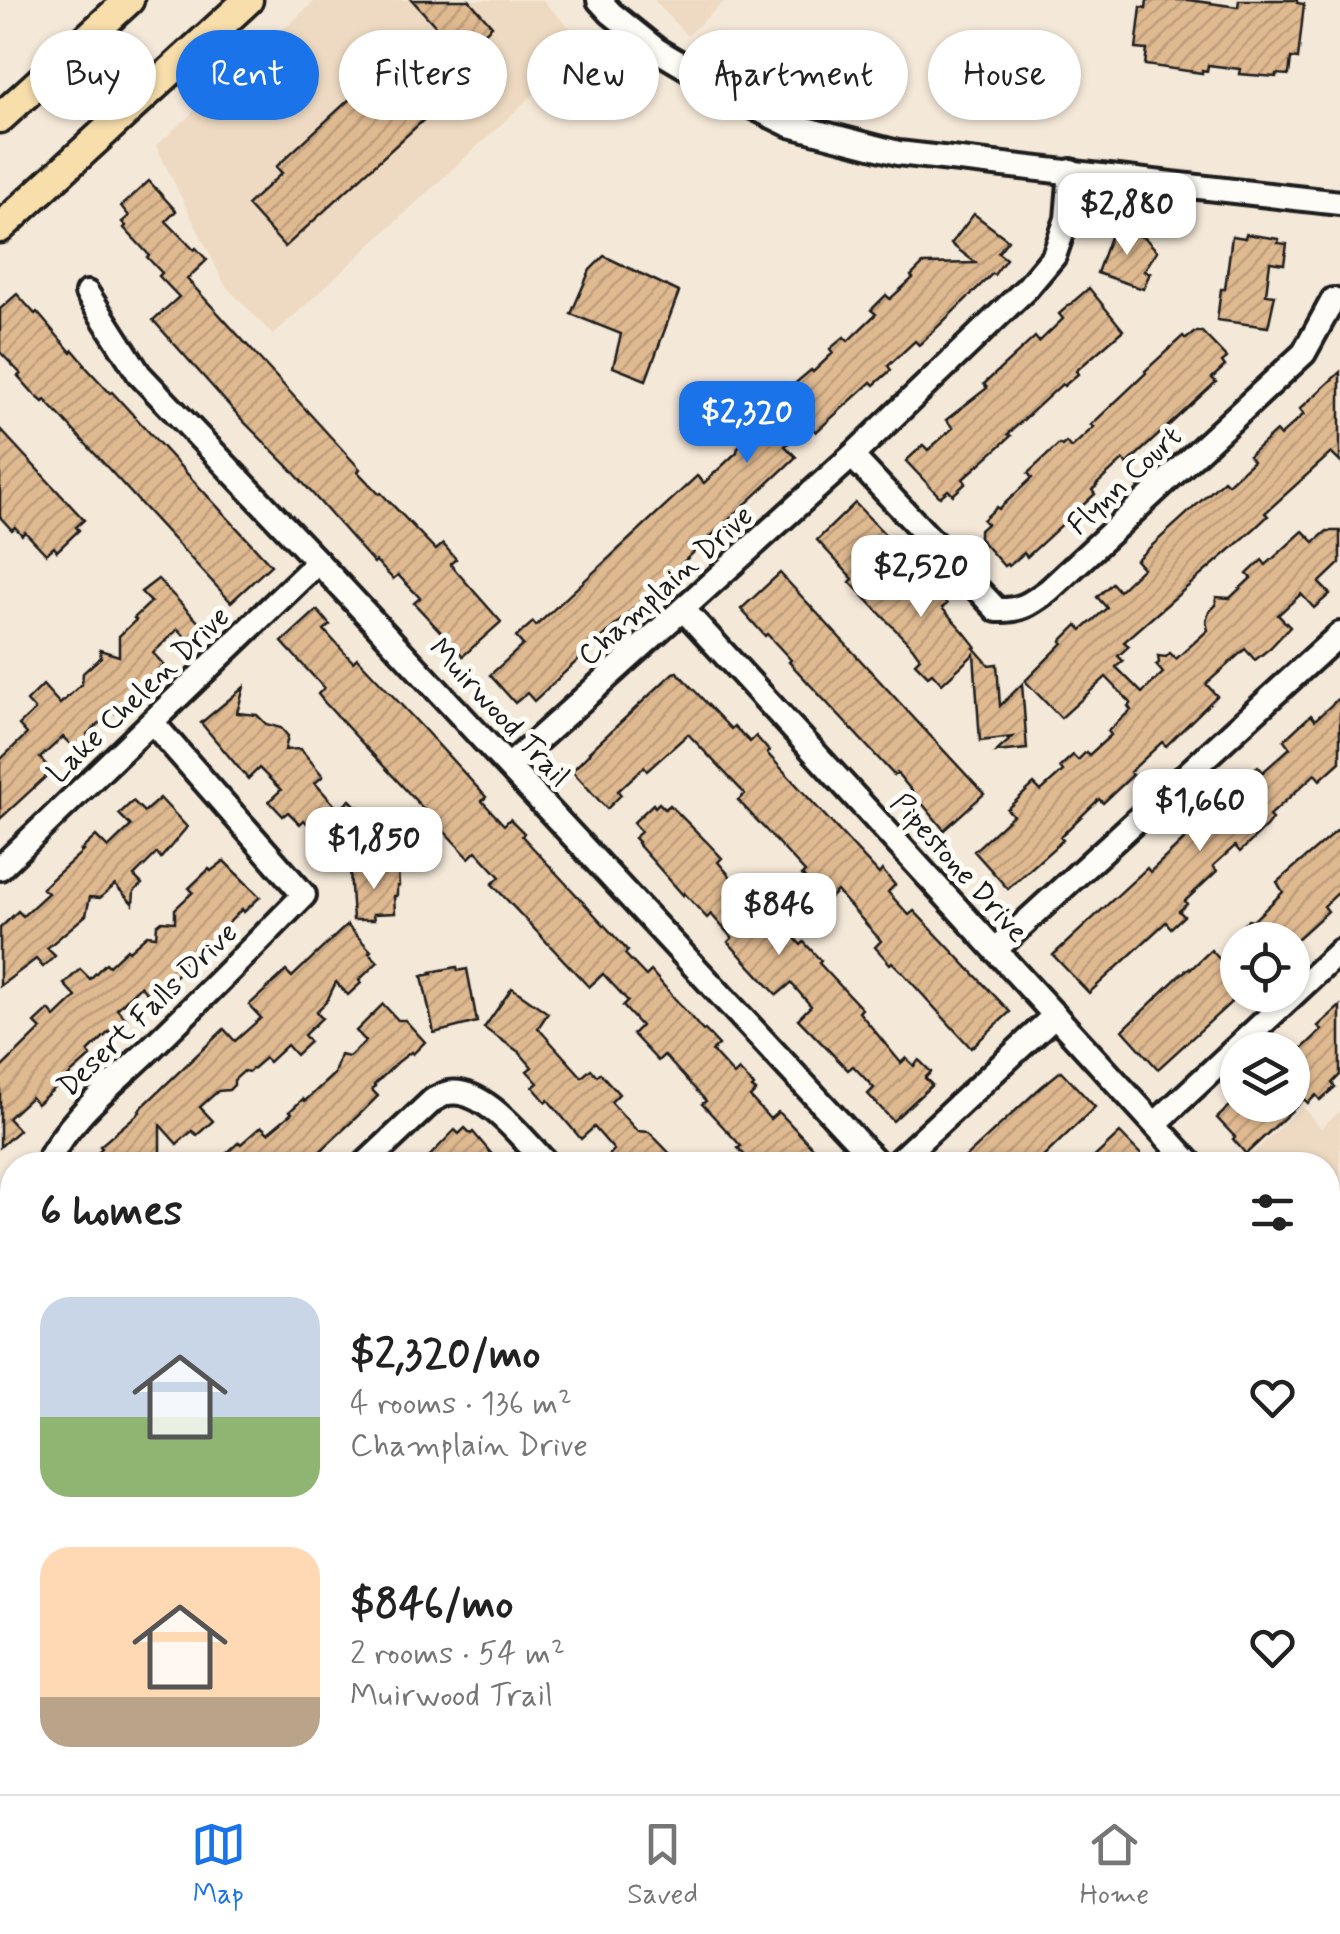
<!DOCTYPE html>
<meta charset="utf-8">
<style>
:root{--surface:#fff;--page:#f2f2f2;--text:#222;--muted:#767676;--line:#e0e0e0;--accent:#1a73e8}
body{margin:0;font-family:Mynerve,sans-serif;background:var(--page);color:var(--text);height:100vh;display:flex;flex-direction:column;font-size:38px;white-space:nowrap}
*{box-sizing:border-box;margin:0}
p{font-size:32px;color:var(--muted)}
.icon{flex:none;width:55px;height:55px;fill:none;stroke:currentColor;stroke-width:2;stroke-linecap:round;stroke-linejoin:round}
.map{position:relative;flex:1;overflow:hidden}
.panel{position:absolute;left:0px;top:1152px;width:1340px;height:642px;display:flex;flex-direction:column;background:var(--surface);border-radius:40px 40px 0 0;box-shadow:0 2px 8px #0004}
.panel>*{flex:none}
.hud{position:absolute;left:30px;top:30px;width:1280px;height:90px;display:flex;gap:20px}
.controls{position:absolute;left:1220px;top:922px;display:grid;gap:20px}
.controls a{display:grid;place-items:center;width:90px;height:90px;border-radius:50%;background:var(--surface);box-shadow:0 2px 8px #0004;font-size:50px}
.price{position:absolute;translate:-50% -85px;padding:0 22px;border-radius:20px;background:#fff;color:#222;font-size:32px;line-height:65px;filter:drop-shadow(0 2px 5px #0008)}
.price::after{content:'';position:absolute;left:50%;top:60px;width:30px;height:22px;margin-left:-15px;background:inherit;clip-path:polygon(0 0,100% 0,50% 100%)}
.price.on{background:var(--accent);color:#fff}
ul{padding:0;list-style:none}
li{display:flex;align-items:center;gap:30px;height:250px;padding:0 40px}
li span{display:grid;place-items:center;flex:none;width:280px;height:200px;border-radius:30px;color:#555}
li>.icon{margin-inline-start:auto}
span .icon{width:120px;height:120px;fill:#fffc;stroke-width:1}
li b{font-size:42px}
h2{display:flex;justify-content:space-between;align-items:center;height:120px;padding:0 40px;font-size:42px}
.pill{padding:0 35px;border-radius:45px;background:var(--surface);box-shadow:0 2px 8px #0004;font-size:35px;line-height:90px}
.pill.on{background:var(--accent);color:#fff}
.tabs{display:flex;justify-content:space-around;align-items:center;height:140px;border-top:2px solid var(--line);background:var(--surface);font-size:28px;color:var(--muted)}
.tabs a{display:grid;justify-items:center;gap:5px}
.tabs .on{color:var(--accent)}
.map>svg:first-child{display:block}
</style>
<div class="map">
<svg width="1340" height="1794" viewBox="0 0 1340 1794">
<defs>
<pattern id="building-hatch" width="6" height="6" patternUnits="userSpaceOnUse" patternTransform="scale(2.5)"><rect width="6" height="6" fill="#dfb990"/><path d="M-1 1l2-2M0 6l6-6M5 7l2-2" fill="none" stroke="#bf9e7c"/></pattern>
</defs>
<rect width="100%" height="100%" fill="#f4e8d8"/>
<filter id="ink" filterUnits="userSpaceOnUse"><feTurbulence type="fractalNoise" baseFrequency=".01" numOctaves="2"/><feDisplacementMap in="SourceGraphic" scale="20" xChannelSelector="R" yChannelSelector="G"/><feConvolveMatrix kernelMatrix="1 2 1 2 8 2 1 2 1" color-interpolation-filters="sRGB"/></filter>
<g filter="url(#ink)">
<!-- built -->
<g fill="#eedac2">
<polygon points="316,0 542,0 587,45 273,335 225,285 156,146"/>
<polygon points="654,0 726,0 687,36"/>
<polygon points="1302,1107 1321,1128 1340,1111 1340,1384 1328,1385 1328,1165 1240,1165"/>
</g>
<!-- building -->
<g fill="url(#building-hatch)" stroke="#1c1c1c" stroke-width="2.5">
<polygon points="412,0 469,0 492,26 461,54"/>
<polygon points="1147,0 1189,0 1238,7 1239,0 1297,0 1297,3 1304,4 1298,59 1291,58 1289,75 1276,74 1276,77 1239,74 1240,69 1208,65 1207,71 1202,70 1202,73 1145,65 1147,50 1136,49 1141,7 1146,8"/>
<polygon points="391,74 428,116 285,247 247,205 282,173 276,167 353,96 359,103"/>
<polygon points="149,181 176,211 166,221 194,250 196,248 207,260 187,279 360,469 358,472 379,494 381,493 436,550 443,544 456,559 450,564 501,622 463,656 414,603 420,598 398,575 393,579 376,561 374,563 288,466 244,422 153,320 179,297 159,276 162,273 147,257 149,255 124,228 126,226 122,222 129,216 121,206"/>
<polygon points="974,214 1008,240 998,253 1006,259 994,275 992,274 919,345 915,341 888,366 891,370 874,385 871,382 816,432 809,424 785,446 796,457 779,473 534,701 527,693 515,703 490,675 523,645 516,637 533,622 536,626 697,476 704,483 737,452 738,447 749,436 727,412 743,412 751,405 759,414 811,370 813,372 833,353 830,349 844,337 848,341 876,314 871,310 886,295 890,299 913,278 911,276 923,264 976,263 951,244"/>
<polygon points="1114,226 1145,238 1157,251 1144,271 1150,273 1143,289 1097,273"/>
<polygon points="1246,234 1279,239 1278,243 1287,244 1284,264 1270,262 1266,294 1275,295 1268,327 1217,320 1221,289 1225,289 1232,236 1245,238"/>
<polygon points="604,256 679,292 646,380 613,367 621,334 571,314 590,270"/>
<polygon points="1089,288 1123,330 1076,371 1078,374 1064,386 1062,384 1008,434 1011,436 963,479 966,483 953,495 948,490 940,497 906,461 923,445 928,450 953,428 946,420 987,388 984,384 1035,337 1039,342 1063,319 1059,314"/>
<polygon points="17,294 35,314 37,312 71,352 73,350 85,364 84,365 110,393 112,392 271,565 231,602 62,418 45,400 43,402 35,395 18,376 21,374 0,352 0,309"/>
<polygon points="1195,332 1202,332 1227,358 1222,362 1225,366 1212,378 1216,382 1127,464 1123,460 1096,485 1097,486 1092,490 1095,494 1027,557 1024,553 1009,566 1007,564 1004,566 979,538 979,531 987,524 983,520 997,507 999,509 1032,478 1028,473 1059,444 1062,446 1066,442 1071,448 1094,427 1091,425 1146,373 1145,371 1183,336 1186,339"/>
<polygon points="1340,372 1340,462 1331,453 1265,513 1268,516 1254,529 1124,642 1129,646 1118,656 1123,661 1116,667 1142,693 1163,673 1156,665 1159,663 1158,656 1166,657 1170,653 1176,659 1208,630 1206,621 1209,612 1216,605 1216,597 1230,598 1251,578 1247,574 1262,560 1266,565 1303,531 1314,542 1327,531 1340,531 1340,563 1319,583 1330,594 1314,608 1301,594 1278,615 1290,627 1270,648 1255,660 1245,649 1206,684 1217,696 1166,746 1162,742 1130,772 1133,775 1103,803 1099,799 1060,837 1063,840 1008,889 974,851 1013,815 1007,809 1034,784 1041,791 1063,771 1060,767 1073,755 1078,760 1086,752 1089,755 1111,735 1108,731 1131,710 1128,706 1131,703 1106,677 1061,718 1025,681 1063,643 1061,641 1077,625 1082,630 1107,608 1097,597 1112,583 1119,591 1143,568 1136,560 1224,480 1228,484 1253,461 1249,456 1276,431 1280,436 1304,414 1300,409"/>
<polygon points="0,429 84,520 76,527 79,530 57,551 54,547 46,554 25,532 22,535 15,527 12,530 0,517"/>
<polygon points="855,503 900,550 898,552 911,565 910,567 931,591 933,589 947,604 942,608 964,632 976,647 974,648 989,665 997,664 1000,706 1022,684 1027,749 996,752 1013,737 980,741 974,654 942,684 932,673 928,676 915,663 920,658 913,648 850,582 853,579 817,540"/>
<polygon points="780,573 984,794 944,830 897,773 894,775 789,662 791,660 767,634 765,636 741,609"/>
<polygon points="158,579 203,627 189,641 178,629 153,653 164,665 127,698 129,700 115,713 113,711 87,734 89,736 75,749 63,737 40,758 52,771 0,819 0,760 27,734 19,725 35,710 27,701 43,685 60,704 82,684 83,673 101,657 100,650 119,656 119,636 136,620 134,618 151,602 141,592"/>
<polygon points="317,610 330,625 324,630 353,662 357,658 423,728 486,797 482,801 504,825 510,819 524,833 522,836 628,951 625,954 646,976 651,971 703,1031 705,1030 719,1045 712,1051 734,1075 739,1070 754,1086 752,1088 756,1091 750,1097 770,1119 778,1112 781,1114 829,1165 754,1165 738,1148 741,1146 702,1104 706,1101 664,1055 658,1061 633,1034 641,1026 623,1006 628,1001 603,974 589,987 492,884 500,877 476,851 469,858 431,817 325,703 318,694 324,688 282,642"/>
<polygon points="677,672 731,729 734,726 750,742 756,736 769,751 767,753 879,874 882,870 895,885 888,892 909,915 914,911 1010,1012 971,1048 902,972 892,962 890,964 875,947 881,941 837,891 830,898 821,889 817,892 802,875 805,872 738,800 745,794 688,734 647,771 644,767 618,791 621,795 607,809 572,771 590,753 589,752 673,673"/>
<polygon points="244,687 237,713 257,715 266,724 281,728 288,736 285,750 300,749 304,753 323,776 315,783 339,810 350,800 360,810 360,828 385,828 345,866 304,820 300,824 288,812 283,816 269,801 281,790 259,768 248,779 201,723"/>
<polygon points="1340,697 1340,762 1320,780 1315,774 1269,816 1272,819 1266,827 1240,852 1235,846 1213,866 1217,871 1185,901 1187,904 1179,911 1184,916 1171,928 1166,922 1089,993 1053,955 1147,868 1150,872 1191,833 1194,830 1192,828 1221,800 1223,803 1246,782 1243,779 1258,766 1263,772 1290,748 1284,740 1299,726 1311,715 1315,720"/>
<polygon points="160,798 187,827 161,858 157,853 134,876 142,884 134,891 133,904 115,885 100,898 90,897 86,915 47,948 55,956 43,967 36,959 0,986 0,928 18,911 23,916 48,893 42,888 83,851 81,850 96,836 108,848 131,826 119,814 133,801 144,812"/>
<polygon points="659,803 665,809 670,805 705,840 722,858 718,862 761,912 767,907 801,945 804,942 821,961 819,963 862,1009 859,1012 901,1063 906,1058 914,1066 919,1060 931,1072 925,1078 932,1085 893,1121 868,1094 874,1088 853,1066 848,1070 798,1019 811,1006 791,983 777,995 728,942 732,938 711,914 707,918 684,893 683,895 637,843 638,842 634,838 641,832 633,823 653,804 655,807"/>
<polygon points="1340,828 1340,891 1324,906 1328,911 1295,941 1293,940 1242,940 1243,925 1248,920 1253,921 1283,892 1277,882"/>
<polygon points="224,861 260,897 244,912 242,909 220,932 182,965 184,967 152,999 140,986 117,1009 127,1020 112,1035 109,1032 88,1052 91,1056 37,1104 31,1097 8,1118 19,1130 0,1147 0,1069 41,1029 35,1023 49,1010 55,1017 76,997 64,984 80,969 90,979 106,963 109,966 127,949 129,951 147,935 156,936 157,925 162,921 175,922 175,909 193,892 189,888 209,869 211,871"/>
<polygon points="398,867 399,886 397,886 397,896 394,896 395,913 373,914 374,920 353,920 350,870"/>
<polygon points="347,925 371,951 369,953 378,962 359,980 361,983 348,995 336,982 327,1001 316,1012 322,1018 304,1035 310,1042 296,1055 287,1045 269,1062 265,1058 249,1072 244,1071 234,1080 234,1085 229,1090 218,1091 200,1107 213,1121 197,1135 192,1131 177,1144 160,1125 160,1158 151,1165 85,1165 102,1148 100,1146 140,1112 139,1110 224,1029 235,1041 261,1018 249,1005 286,971 292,977"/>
<polygon points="1211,950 1238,979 1238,996 1158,1069 1123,1030 1179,976 1189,968 1191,969"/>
<polygon points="457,967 458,971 467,969 477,1022 434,1033 422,976 432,974 431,972"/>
<polygon points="512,988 548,1013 538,1028 582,1077 591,1069 597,1076 600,1073 619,1094 611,1102 637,1131 649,1132 681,1165 602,1165 611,1157 609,1155 614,1150 594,1127 581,1139 548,1100 546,1102 533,1087 538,1083 527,1071 532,1067 519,1052 484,1028"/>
<polygon points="383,1004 398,1020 405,1020 425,1042 413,1054 411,1052 398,1062 374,1085 375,1086 372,1090 378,1096 363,1111 306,1165 214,1165 239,1142 241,1144 258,1129 262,1127 268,1133 292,1113 290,1111 303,1099 305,1101 334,1074 340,1055 349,1057 366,1041 356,1031"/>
<polygon points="1340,1006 1340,1075 1332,1083 1335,1087 1320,1100 1316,1095 1308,1103 1304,1099 1246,1154 1233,1139 1235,1137 1217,1118 1231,1105 1292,1105 1292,1058 1322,1030 1318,1026"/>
<polygon points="1061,1071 1095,1107 1035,1165 957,1165 1040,1088"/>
<polygon points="465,1128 471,1134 473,1132 501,1165 421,1165 455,1130 459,1134"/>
<polygon points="1120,1133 1151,1165 1086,1165"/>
<polygon points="0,1763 10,1778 12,1776 12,1782 17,1782 25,1794 0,1794"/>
</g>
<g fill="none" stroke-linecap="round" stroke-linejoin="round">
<defs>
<g id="minor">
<polyline points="599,0 611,13 657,50 755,108 790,125 898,153 1340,203"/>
<polyline points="87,293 139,374 318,562 879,1165"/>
<path d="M852,456l145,154c24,1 33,-6 52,-20l255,-237 29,-53"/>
<polyline points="683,609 1192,1165"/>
<polyline points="509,766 852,456 1027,288 1054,256 1067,219 1071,171"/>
<polyline points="0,868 318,562"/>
<polyline points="995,950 1340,634"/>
<polyline points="1155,1124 1340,951"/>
<path d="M46,1165c23,-48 66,-79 103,-115 53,-51 104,-103 155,-155l-152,-173"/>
<path d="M364,1165l69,-65c2,-1 13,-7 15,-7 36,-7 77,49 100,72"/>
<polyline points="894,1165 1055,1015"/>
<polyline points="0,1271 12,1235"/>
<polyline points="0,1421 12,1424"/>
<polyline points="1328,1510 1340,1509"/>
<polyline points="1328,1599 1340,1638"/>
<polyline points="1328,1679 1340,1675"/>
<polyline points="101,1782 109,1794"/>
<polyline points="391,1782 399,1794"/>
<polyline points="766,1782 777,1794"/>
<polyline points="1123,1782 1134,1794"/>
<polyline points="318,1794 335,1782"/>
<polyline points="707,1794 715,1782"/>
<polyline points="1179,1794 1191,1782"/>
</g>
<g id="major">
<polyline points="0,118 129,0"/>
<polyline points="0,228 248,0"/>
</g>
</defs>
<!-- minor casing -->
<use href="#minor" stroke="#1c1c1c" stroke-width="30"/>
<!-- major casing -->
<use href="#major" stroke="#1c1c1c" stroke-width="35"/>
<!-- minor -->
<use href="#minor" stroke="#fdfcf7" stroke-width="22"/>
<!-- major -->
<use href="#major" stroke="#f8deab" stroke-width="28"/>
</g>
</g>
<g text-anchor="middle" stroke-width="10" stroke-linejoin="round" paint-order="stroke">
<!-- street labels -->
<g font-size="30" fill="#1c1c1c" stroke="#fdfcf7">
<text transform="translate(1124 480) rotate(-43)" y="10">Flynn Court</text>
<text transform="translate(665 585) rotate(-42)" y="10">Champlain Drive</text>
<text transform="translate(138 694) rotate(-44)" y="10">Lake Chelen Drive</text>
<text transform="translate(500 712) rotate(47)" y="10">Muirwood Trail</text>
<text transform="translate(960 867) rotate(48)" y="10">Pipestone Drive</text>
<text transform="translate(147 1009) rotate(-44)" y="10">Desert Falls Drive</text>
</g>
</g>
</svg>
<div class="controls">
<a><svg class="icon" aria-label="locate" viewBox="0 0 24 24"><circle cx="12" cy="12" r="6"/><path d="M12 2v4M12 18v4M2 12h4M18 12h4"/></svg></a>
<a><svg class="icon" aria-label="layers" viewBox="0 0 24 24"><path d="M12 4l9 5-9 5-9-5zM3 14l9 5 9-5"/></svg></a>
</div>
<b class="price" style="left:1127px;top:258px">$2,880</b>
<b class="price on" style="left:747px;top:466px">$2,320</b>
<b class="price" style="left:921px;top:620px">$2,520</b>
<b class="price" style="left:1200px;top:854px">$1,660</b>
<b class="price" style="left:374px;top:892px">$1,850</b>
<b class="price" style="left:779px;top:958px">$846</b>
<div class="hud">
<a class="pill">Buy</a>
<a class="pill on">Rent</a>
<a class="pill">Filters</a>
<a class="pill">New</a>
<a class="pill">Apartment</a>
<a class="pill">House</a>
</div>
<section class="panel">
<h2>6 homes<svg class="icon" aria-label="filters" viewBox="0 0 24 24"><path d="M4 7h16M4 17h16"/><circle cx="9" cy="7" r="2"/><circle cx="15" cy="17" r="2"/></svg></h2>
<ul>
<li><span style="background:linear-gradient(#c9d6e8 60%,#8fb573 0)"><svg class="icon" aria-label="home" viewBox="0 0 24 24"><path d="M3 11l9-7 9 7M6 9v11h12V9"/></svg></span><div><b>$2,320/mo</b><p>4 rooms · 136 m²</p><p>Champlain Drive</p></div><svg class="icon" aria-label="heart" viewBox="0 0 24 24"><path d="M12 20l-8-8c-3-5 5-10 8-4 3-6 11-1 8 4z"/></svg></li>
<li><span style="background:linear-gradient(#ffd9b3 75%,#b9a48a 0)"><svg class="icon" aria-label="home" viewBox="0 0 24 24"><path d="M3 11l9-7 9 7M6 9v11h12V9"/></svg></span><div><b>$846/mo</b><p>2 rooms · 54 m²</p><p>Muirwood Trail</p></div><svg class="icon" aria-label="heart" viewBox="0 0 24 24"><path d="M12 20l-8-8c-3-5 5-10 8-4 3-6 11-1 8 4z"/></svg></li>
</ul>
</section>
</div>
<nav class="tabs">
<a class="on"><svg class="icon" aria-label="map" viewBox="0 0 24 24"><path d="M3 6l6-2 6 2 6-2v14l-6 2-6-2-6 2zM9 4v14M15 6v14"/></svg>Map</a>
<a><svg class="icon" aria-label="saved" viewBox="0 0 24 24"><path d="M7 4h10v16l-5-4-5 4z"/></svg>Saved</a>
<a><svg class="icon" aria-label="home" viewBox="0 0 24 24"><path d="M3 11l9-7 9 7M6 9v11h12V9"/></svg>Home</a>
</nav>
